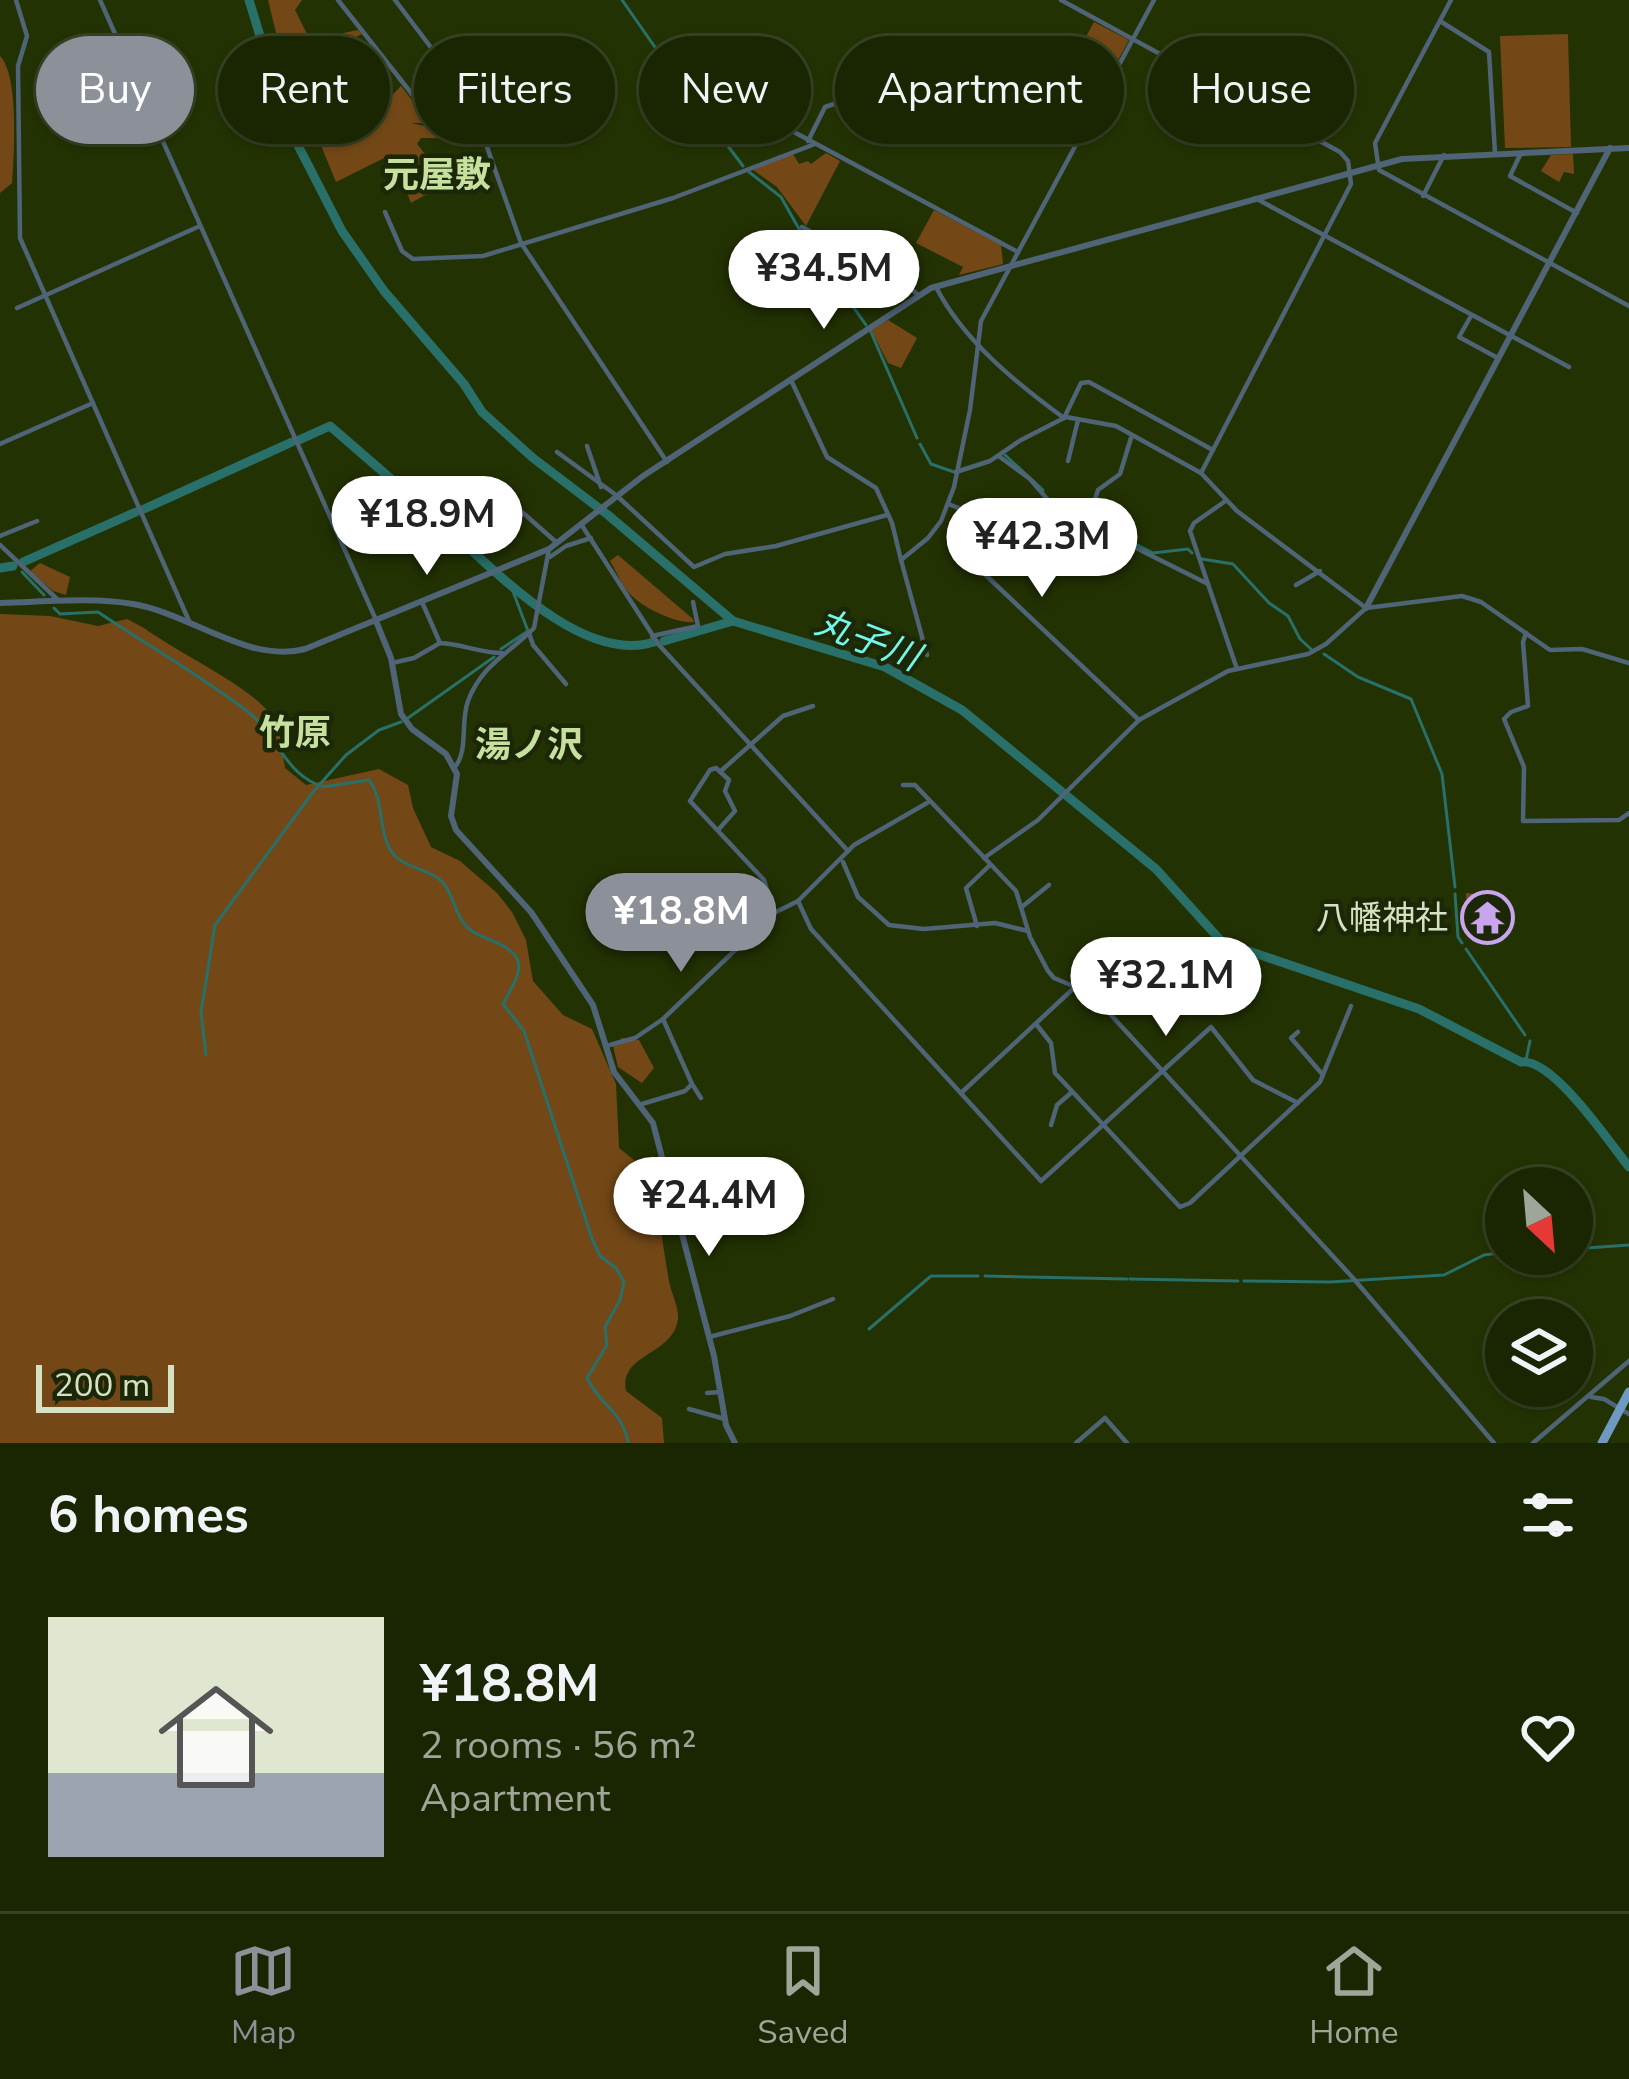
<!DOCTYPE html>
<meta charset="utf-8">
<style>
:root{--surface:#1a2602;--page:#232e0c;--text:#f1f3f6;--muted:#9fa599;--line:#384324;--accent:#8c9099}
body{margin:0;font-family:"Nunito Sans","Noto Sans JP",sans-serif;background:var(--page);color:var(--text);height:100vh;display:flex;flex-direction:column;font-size:45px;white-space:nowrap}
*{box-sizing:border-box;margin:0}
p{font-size:39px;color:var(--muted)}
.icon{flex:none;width:66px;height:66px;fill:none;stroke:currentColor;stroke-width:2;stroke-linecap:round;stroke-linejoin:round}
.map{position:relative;height:1443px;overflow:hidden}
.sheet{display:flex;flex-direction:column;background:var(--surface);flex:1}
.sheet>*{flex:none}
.banner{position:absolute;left:36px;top:36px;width:1557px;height:108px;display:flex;gap:24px}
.needle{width:78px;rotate:154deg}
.buttons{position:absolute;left:1485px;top:1167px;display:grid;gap:24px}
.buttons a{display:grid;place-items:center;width:108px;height:108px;border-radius:50%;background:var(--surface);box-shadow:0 3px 9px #0004,0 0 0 3px var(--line);font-size:60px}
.scale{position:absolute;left:36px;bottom:30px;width:138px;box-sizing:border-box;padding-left:12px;border:6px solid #d4e1c2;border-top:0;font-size:33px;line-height:42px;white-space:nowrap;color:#d4e1c2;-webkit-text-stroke:9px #1c2707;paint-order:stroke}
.price{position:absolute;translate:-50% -102px;padding:0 27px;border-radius:42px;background:#fff;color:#222;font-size:39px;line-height:78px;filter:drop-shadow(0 3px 6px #0008)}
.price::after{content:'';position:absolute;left:50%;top:72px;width:36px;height:27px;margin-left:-18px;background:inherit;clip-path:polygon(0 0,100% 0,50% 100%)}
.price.active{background:var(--accent);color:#fff}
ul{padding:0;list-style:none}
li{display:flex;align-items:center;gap:36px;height:300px;padding:0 48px}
li span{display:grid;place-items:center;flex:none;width:336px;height:240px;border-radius:0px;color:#555}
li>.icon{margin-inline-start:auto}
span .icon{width:144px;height:144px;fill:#fffc;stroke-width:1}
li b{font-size:51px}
h2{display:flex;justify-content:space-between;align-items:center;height:144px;padding:0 48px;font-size:51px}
.tag{padding:0 42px;border-radius:54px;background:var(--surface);box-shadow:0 3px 9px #0004,0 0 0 3px var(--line);font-size:42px;line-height:108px}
.tag.active{background:var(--accent);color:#fff}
.tabs{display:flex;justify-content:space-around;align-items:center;height:168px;border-top:3px solid var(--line);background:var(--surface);font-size:33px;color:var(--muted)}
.tabs a{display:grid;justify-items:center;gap:6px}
.tabs .active{color:var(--accent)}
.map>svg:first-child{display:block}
</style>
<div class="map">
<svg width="1629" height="1443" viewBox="0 0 1629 1443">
<rect width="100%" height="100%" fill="#233203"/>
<!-- green -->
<g fill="#734816">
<polygon points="268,0 302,0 295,10 310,40 358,30 362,34 338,46 343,54 350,51 360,66 376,55 383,66 371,77 389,96 360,122 375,113 401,86 430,123 411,123 449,131 451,136 449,143 437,138 421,138 417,144 444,177 444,183 435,183 439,187 411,203 392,154 336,182 278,41"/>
<polygon points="1094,22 1129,40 1111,73 1076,55"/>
<polygon points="1568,34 1571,147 1505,148 1500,36"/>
<polygon points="1038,42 1050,49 1053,45 1110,75 1092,108 1023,71"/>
<path d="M0,56c19,19 14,98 12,127l-12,10z"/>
<polygon points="826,153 840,161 806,226 777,187 752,169 793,154 799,164 808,161 811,164"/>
<polygon points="1573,154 1574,174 1564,172 1559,182 1541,171 1551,155"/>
<polygon points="934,210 1001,245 1003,264 959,275 963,267 916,243"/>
<polygon points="888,320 917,338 901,368 888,363 871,330"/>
<path d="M618,555l75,64 1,3c-17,2 -49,-13 -63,-27 -9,-8 -14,-23 -21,-34z"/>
<polygon points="40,563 70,577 66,595 53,591 30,571"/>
<path d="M0,614l50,2 48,10 29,-7 17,9c31,23 107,59 126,86 11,15 12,36 15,54l21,17 73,-16 29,16 5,23 18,39 29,14 37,32 15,19 14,28 7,41 30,34 29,14 24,55 3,64 35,28c4,35 9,71 15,105 2,12 10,26 9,38 -5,37 -59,34 -52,72l36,27 2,25h-664z"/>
<polygon points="1466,893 1498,896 1498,927 1490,930 1485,926 1492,914 1483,906 1478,909 1476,930 1467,929"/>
<polygon points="622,1038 639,1040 654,1068 642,1083 618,1067 613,1046"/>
</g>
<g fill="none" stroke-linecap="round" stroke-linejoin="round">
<!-- stream -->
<g stroke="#287069" stroke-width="3">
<polyline points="622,0 671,70"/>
<polyline points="675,76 743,166"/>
<polyline points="749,172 781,197 803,236 866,325"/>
<polyline points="870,330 917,438"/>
<polyline points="920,444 931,464 954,472"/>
<polyline points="1005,455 1043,490"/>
<polyline points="1052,503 1086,519"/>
<polyline points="1092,522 1153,553 1188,549 1192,553"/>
<polyline points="1202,559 1233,564 1269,603 1288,616 1300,639 1311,649"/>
<polyline points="22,572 44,595"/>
<path d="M54,608l6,6 38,-2c49,33 102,63 149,99 30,24 36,58 69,73"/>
<polyline points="501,649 528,631 509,581"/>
<polyline points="1324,654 1358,677 1411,699 1442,774 1455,887"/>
<polyline points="408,718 494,657"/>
<path d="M322,787l47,-7c17,22 7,56 27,77 13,12 37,13 48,27 12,16 11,35 28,47 13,9 41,14 46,30 4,12 -9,32 -15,43l21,27 68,208 8,17 16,12 8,14 -4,18 -15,27 2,18 -20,33c14,29 36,33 41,65"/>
<polyline points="1455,894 1458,937 1462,943"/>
<polyline points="1466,949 1525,1035"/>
<polyline points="206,1055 201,1012 215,925 313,792 346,755 379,730 401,722"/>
<polyline points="1526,1060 1530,1041"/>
<polyline points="1572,1249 1629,1245"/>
<polyline points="985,1276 1127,1279"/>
<polyline points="1130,1279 1238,1281"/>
<polyline points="1244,1281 1330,1282 1444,1275 1484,1255 1506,1252"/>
<polyline points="869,1329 931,1276 978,1276"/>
</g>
<!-- river -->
<g stroke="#287069" stroke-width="9">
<path d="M249,0l38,124 55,107 42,60 80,93 18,28 51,46 75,57 125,106 152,46 77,43 194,159 66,73 197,67 102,53c32,-4 88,80 108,105"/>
<polyline points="299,440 330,426 428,511"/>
<polyline points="144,509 292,442"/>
<path d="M433,515c53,46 146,151 221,127"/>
<polyline points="23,562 136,512"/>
<polyline points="0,568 13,566"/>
<polyline points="664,641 733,621"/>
</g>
<!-- minor -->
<g stroke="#4f6477" stroke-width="4.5">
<polyline points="16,0 27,36 18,66 20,238 189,621"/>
<polyline points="100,0 376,620"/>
<polyline points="338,0 430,117 486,140"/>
<polyline points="395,0 470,99 521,243 667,462"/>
<polyline points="1061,0 1340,152 1348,161 1351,184 1201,473"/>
<polyline points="1451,0 1375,143 1379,170 1629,306"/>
<polyline points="1440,21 1489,52 1495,153"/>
<polyline points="680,71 1018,252"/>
<polyline points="808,141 825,107 846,100"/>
<polyline points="1521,153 1510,176 1577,213"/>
<polyline points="1423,196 1444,155"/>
<polyline points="1255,198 1569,367"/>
<polyline points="385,212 402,251 413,259 483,256 673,198 815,144"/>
<polyline points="802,227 904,282 918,295"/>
<path d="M936,287c27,53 80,96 128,131l17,-35 8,-1 122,67"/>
<polyline points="17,308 200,226"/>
<polyline points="1471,316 1459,337 1496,357"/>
<polyline points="791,380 827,457 876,488 892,523 901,560"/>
<polyline points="0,444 93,403"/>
<polyline points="587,446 601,487"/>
<polyline points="557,452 616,495 694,567 725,554 776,546 887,515"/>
<polyline points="1000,457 1030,479 1054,507 1208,584 1237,669"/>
<polyline points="1068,461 1078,420"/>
<polyline points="956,472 990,461 1021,440 1066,417 1116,426 1201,473 1237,511 1366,608"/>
<polyline points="495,488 556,542"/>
<polyline points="948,504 964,510 970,556 976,566 1139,720"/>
<polyline points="581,524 659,645 848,851"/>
<polyline points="1087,525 1098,490 1120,474 1131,438"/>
<polyline points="0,536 37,521"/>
<polyline points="0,545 57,599"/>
<polyline points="550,557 566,546 591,538"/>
<polyline points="1208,584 1190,531 1194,523 1224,502"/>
<polyline points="1296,585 1320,571"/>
<path d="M422,602l18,41c22,1 41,10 62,10"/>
<polyline points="529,633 533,645 566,684"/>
<polyline points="1526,633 1523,642 1528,706 1511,712 1504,719 1524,767 1523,821 1619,820 1629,813"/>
<polyline points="652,636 698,626 693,602"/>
<polyline points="927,655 901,560 928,538 941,521 954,487 970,410 981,321 1154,0"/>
<polyline points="392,663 414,658 440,643"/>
<path d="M454,768c15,-16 6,-46 14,-67 14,-37 42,-48 66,-73l15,-79"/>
<polyline points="722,770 783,716 813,706"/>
<polyline points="903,785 915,785 1016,891 1030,937 1048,971 1054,978 1090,993 1099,1002 1353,1278 1494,1443"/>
<polyline points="718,830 735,811 725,791 729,780 716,768 710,770 690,801 764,880 774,913"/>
<polyline points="984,858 1038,820 1139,720 1228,671 1308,654 1326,644 1366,608 1462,596 1481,602 1550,650 1582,649 1629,663"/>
<polyline points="843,862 858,897 889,925 924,929 995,923 1028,931"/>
<polyline points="798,901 811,929 1041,1181 1211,1027 1253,1080 1298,1103"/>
<polyline points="1023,906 1049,885"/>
<polyline points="977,926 966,888 990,865"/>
<polyline points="1036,1024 1051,1043 1055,1073 1180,1207 1190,1203 1320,1082 1351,1006"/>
<polyline points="1298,1032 1291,1038 1323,1075"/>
<polyline points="606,1046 635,1038 663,1019 774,913 798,901 854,845 927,803"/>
<polyline points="692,1084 701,1098"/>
<polyline points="961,1093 1075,987"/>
<polyline points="642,1104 685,1091 692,1084 663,1019"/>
<polyline points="1051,1125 1057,1105 1072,1092"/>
<polyline points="709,1337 790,1316 833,1299"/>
<polyline points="707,1393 720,1392"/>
<polyline points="1591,1397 1604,1399 1629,1414"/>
<polyline points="689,1409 725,1419"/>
<polyline points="1076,1443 1105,1418 1127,1443"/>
<polyline points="1533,1443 1629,1361"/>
</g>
<!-- tertiary -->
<g stroke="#4f6477" stroke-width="6">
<path d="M0,603c44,-1 90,-6 133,1 56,9 115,60 172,45l244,-100 94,-73 288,-188 471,-129 227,-11"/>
<polyline points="1366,608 1610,148"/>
<polyline points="376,621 391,658 401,714 412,729 446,754 457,774 451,816 456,830 531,912 593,1005 614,1072 653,1123 714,1356 726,1425 735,1443"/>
</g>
<!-- primary -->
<polyline stroke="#6e9ac1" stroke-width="9" points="1602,1443 1629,1392"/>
</g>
<!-- icons -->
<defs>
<symbol id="temple-ring" viewBox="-11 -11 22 22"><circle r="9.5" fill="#1c2707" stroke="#c9a5ee" stroke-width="1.5"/><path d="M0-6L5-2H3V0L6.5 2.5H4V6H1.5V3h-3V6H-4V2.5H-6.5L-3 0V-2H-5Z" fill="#c9a5ee"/></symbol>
</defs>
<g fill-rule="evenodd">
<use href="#temple-ring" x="1458" y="888" width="59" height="59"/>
</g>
<g text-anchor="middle" stroke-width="9" stroke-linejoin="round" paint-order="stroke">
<!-- poi labels -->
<g font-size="33" fill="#d4e1c2" stroke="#1c2707" text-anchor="end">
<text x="1448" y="929">八幡神社</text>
</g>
<!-- neighbourhood labels -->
<g font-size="36" font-weight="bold" fill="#c6e0a0" stroke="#1c2707">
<text x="437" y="187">元屋敷</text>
<text x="295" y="745">竹原</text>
<text x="529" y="757">湯ノ沢</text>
</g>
<!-- water labels -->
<g font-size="36" font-style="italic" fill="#72f7e9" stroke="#1c2707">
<text transform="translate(868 639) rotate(21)" y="13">丸子川</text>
</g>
</g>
</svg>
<div class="buttons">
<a><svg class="needle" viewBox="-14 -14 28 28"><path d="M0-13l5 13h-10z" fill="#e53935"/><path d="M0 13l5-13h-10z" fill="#9fa599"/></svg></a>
<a><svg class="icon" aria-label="layers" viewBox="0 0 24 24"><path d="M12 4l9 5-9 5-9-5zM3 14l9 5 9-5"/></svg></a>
</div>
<div class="scale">200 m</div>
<b class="price" style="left:824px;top:332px">¥34.5M</b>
<b class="price" style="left:427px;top:578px">¥18.9M</b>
<b class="price" style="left:1042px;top:600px">¥42.3M</b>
<b class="price active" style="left:681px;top:975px">¥18.8M</b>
<b class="price" style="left:1166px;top:1039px">¥32.1M</b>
<b class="price" style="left:709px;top:1259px">¥24.4M</b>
<div class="banner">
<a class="tag active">Buy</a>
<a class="tag">Rent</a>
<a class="tag">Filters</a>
<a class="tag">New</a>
<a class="tag">Apartment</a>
<a class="tag">House</a>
</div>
</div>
<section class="sheet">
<h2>6 homes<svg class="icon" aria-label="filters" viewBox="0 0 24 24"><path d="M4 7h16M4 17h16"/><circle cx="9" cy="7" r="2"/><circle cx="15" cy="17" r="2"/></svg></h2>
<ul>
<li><span style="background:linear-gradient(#dfe7d0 65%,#9aa5b1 0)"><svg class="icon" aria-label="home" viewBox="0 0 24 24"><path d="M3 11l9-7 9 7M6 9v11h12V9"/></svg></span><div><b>¥18.8M</b><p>2 rooms · 56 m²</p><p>Apartment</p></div><svg class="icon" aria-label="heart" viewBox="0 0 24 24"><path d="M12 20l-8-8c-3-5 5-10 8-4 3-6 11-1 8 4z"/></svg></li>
</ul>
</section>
<nav class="tabs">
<a class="active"><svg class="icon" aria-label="map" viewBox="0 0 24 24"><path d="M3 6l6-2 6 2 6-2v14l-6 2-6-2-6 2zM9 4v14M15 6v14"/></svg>Map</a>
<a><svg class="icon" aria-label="saved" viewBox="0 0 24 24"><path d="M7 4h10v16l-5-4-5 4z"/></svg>Saved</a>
<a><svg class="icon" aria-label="home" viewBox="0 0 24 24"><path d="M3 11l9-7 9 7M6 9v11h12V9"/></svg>Home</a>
</nav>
